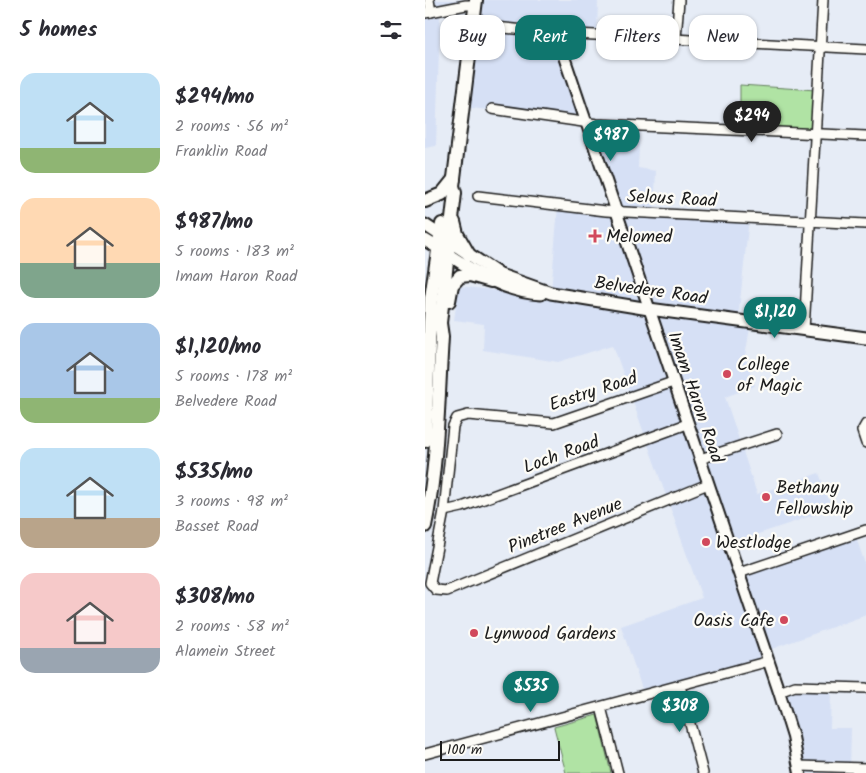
<!DOCTYPE html>
<meta charset="utf-8">
<style>
:root{--surface:#fff;--page:#f7f7f7;--text:#2b2b33;--muted:#7c7c81;--accent:#0f766e}
body{margin:0;font-family:Kalam,sans-serif;background:var(--page);color:var(--text);height:100vh;display:flex;flex-direction:column;font-size:19px;white-space:nowrap}
*{box-sizing:border-box;margin:0}
p{font-size:16px;color:var(--muted)}
.icon{flex:none;width:28px;height:28px;fill:none;stroke:currentColor;stroke-width:2;stroke-linecap:round;stroke-linejoin:round}
.map{position:relative;flex:1;overflow:hidden}
.drawer{display:flex;flex-direction:column;background:var(--surface);width:425px}
.drawer>*{flex:none}
.banner{position:absolute;left:15px;top:15px;width:350px;height:45px;display:flex;gap:10px}
.scale{position:absolute;left:15px;bottom:12px;width:120px;box-sizing:border-box;padding-left:5px;border:2px solid #1c1c1c;border-top:0;font-size:14px;line-height:18px;white-space:nowrap;color:#1c1c1c;-webkit-text-stroke:4px #fdfcf7;paint-order:stroke}
.price{position:absolute;translate:-50% -42px;padding:0 11px;border-radius:18px;background:var(--accent);color:#fff;font-size:16px;line-height:32px;filter:drop-shadow(0 1px 2px #0008)}
.price::after{content:'';position:absolute;left:50%;top:30px;width:15px;height:11px;margin-left:-8px;background:inherit;clip-path:polygon(0 0,100% 0,50% 100%)}
.price.selected{background:#222;color:#fff}
ul{padding:0;list-style:none}
li{display:flex;align-items:center;gap:15px;height:125px;padding:0 20px}
li span{display:grid;place-items:center;flex:none;width:140px;height:100px;border-radius:15px;color:#555}
li>.icon{margin-inline-start:auto}
span .icon{width:60px;height:60px;fill:#fffc;stroke-width:1}
li b{font-size:21px}
h2{display:flex;justify-content:space-between;align-items:center;height:60px;padding:0 20px;font-size:21px}
.chip{padding:0 18px;border-radius:15px;background:var(--surface);box-shadow:0 1px 4px #0004;font-size:18px;line-height:45px}
.chip.selected{background:var(--accent);color:#fff}
main{display:flex;flex:1;min-height:0}
.map>svg:first-child{display:block}
</style>
<main>
<section class="drawer">
<h2>5 homes<svg class="icon" aria-label="filters" viewBox="0 0 24 24"><path d="M4 7h16M4 17h16"/><circle cx="9" cy="7" r="2"/><circle cx="15" cy="17" r="2"/></svg></h2>
<ul>
<li><span style="background:linear-gradient(#bfe0f5 75%,#8fb573 0)"><svg class="icon" aria-label="home" viewBox="0 0 24 24"><path d="M3 11l9-7 9 7M6 9v11h12V9"/></svg></span><div><b>$294/mo</b><p>2 rooms · 56 m²</p><p>Franklin Road</p></div></li>
<li><span style="background:linear-gradient(#ffd9b3 65%,#7fa58c 0)"><svg class="icon" aria-label="home" viewBox="0 0 24 24"><path d="M3 11l9-7 9 7M6 9v11h12V9"/></svg></span><div><b>$987/mo</b><p>5 rooms · 183 m²</p><p>Imam Haron Road</p></div></li>
<li><span style="background:linear-gradient(#a9c7e8 75%,#8fb573 0)"><svg class="icon" aria-label="home" viewBox="0 0 24 24"><path d="M3 11l9-7 9 7M6 9v11h12V9"/></svg></span><div><b>$1,120/mo</b><p>5 rooms · 178 m²</p><p>Belvedere Road</p></div></li>
<li><span style="background:linear-gradient(#bfe0f5 70%,#b9a48a 0)"><svg class="icon" aria-label="home" viewBox="0 0 24 24"><path d="M3 11l9-7 9 7M6 9v11h12V9"/></svg></span><div><b>$535/mo</b><p>3 rooms · 98 m²</p><p>Basset Road</p></div></li>
<li><span style="background:linear-gradient(#f6c9c9 75%,#9aa5b1 0)"><svg class="icon" aria-label="home" viewBox="0 0 24 24"><path d="M3 11l9-7 9 7M6 9v11h12V9"/></svg></span><div><b>$308/mo</b><p>2 rooms · 58 m²</p><p>Alamein Street</p></div></li>
</ul>
</section>
<div class="map">
<svg width="441" height="773" viewBox="0 0 441 773">
<rect width="100%" height="100%" fill="#e6ecf6"/>
<filter id="ink" filterUnits="userSpaceOnUse"><feTurbulence type="fractalNoise" baseFrequency=".02" numOctaves="2"/><feDisplacementMap in="SourceGraphic" scale="10" xChannelSelector="R" yChannelSelector="G"/><feConvolveMatrix kernelMatrix="1 2 1 2 8 2 1 2 1" color-interpolation-filters="sRGB"/></filter>
<g filter="url(#ink)">
<!-- built -->
<g fill="#d6e0f5">
<polygon points="4,0 173,0 172,35 131,33 159,121 215,125 213,168 231,171 229,213 324,218 313,320 326,322 320,357 330,386 300,397 332,494 394,473 407,509 304,544 314,573 430,534 441,567 441,615 341,651 344,661 219,695 196,626 277,598 188,345 133,362 58,350 59,324 29,320 34,286 115,296 126,293 133,206 190,211 159,121 38,107 50,6 6,12"/>
<polygon points="15,16 11,146 0,148 0,19"/>
<polygon points="406,687 405,728 426,728 425,773 375,773 354,692"/>
</g>
<!-- park -->
<g fill="#b0e3a4" stroke="#668060">
<polygon points="315,85 391,90 388,130 315,127"/>
<polygon points="172,715 186,773 141,773 129,727"/>
</g>
<g fill="none" stroke-linecap="round" stroke-linejoin="round">
<defs>
<g id="minor">
<polyline points="4,0 6,12"/>
<polyline points="0,13 41,5 50,5"/>
<polyline points="48,25 131,33 441,49"/>
<polyline points="251,39 254,0"/>
<polyline points="67,109 172,124 441,136"/>
<polyline points="53,196 181,211 441,224"/>
<polyline points="379,330 398,0"/>
<polyline points="248,382 129,423 43,415 32,418 28,426 19,511 5,583 11,590 22,591 283,484"/>
<polyline points="441,424 437,431 441,443"/>
<polyline points="275,459 352,434"/>
<polyline points="19,511 37,507 262,424"/>
<polyline points="314,573 441,530"/>
<polyline points="255,686 278,773"/>
<polyline points="354,692 370,686 441,688"/>
<polyline points="176,707 193,773"/>
<polyline points="0,754 344,661"/>
<polyline points="374,766 441,768"/>
</g>
<polyline id="tertiary" points="131,33 354,692 368,737 375,773"/>
<g id="secondary">
<polyline points="0,225 75,275 126,293 224,309 441,338"/>
<path d="M0,240c37,22 72,52 116,54"/>
</g>
<g id="primary">
<polyline points="0,201 17,194 29,179"/>
<polyline points="29,222 32,234 44,255"/>
<polyline points="24,301 27,285 35,276 45,275 66,281"/>
<polyline points="0,441 6,298 17,224"/>
<path d="M0,526c13,-63 13,-126 17,-189l-2,-14 15,-130 -2,-7 23,-186"/>
</g>
</defs>
<!-- minor casing -->
<use href="#minor" stroke="#1c1c1c" stroke-width="12"/>
<!-- tertiary casing -->
<use href="#tertiary" stroke="#1c1c1c" stroke-width="14"/>
<!-- secondary casing -->
<use href="#secondary" stroke="#1c1c1c" stroke-width="15"/>
<!-- primary casing -->
<use href="#primary" stroke="#1c1c1c" stroke-width="16"/>
<!-- minor -->
<use href="#minor" stroke="#fdfcf7" stroke-width="9"/>
<!-- tertiary -->
<use href="#tertiary" stroke="#fdfcf7" stroke-width="10"/>
<!-- secondary -->
<use href="#secondary" stroke="#fdfcf7" stroke-width="11"/>
<!-- primary -->
<use href="#primary" stroke="#fdfcf7" stroke-width="12"/>
</g>
</g>
<!-- markers -->
<g fill="#d1495b" stroke="#fdfcf7" stroke-width="2">
<path d="M167.5 228.5h5v5h5v5h-5v5h-5v-5h-5v-5h5z"/>
<circle cx="302" cy="374" r="5"/>
<circle cx="341" cy="497" r="5"/>
<circle cx="281" cy="542" r="5"/>
<circle cx="359" cy="620" r="5"/>
<circle cx="49" cy="633" r="5"/>
</g>
<g text-anchor="middle" stroke-width="4.5" stroke-linejoin="round" paint-order="stroke">
<!-- street labels -->
<g font-size="18" fill="#1c1c1c" stroke="#fdfcf7">
<text transform="translate(247 198) rotate(3)" y="6">Selous Road</text>
<text transform="translate(226 290) rotate(8)" y="6">Belvedere Road</text>
<text transform="translate(168 391) rotate(-18)" y="6">Eastry Road</text>
<text transform="translate(271 397) rotate(71)" y="6">Imam Haron Road</text>
<text transform="translate(136 454) rotate(-20)" y="6">Loch Road</text>
<text transform="translate(140 525) rotate(-22)" y="6">Pinetree Avenue</text>
</g>
<!-- poi labels -->
<g font-size="18" fill="#1c1c1c" stroke="#fdfcf7" text-anchor="start">
<text x="181" y="242">Melomed</text>
<text x="312" y="370">College<tspan x="312" dy="21">of Magic</tspan></text>
<text x="351" y="493">Bethany<tspan x="351" dy="21">Fellowship</tspan></text>
<text x="291" y="548">Westlodge</text>
<text x="349" y="626" text-anchor="end">Oasis Cafe</text>
<text x="59" y="639">Lynwood Gardens</text>
</g>
</g>
</svg>
<div class="scale">100 m</div>
<b class="price selected" style="left:327px;top:143px">$294</b>
<b class="price" style="left:186px;top:162px">$987</b>
<b class="price" style="left:350px;top:339px">$1,120</b>
<b class="price" style="left:106px;top:713px">$535</b>
<b class="price" style="left:255px;top:733px">$308</b>
<div class="banner">
<a class="chip">Buy</a>
<a class="chip selected">Rent</a>
<a class="chip">Filters</a>
<a class="chip">New</a>
</div>
</div>
</main>
